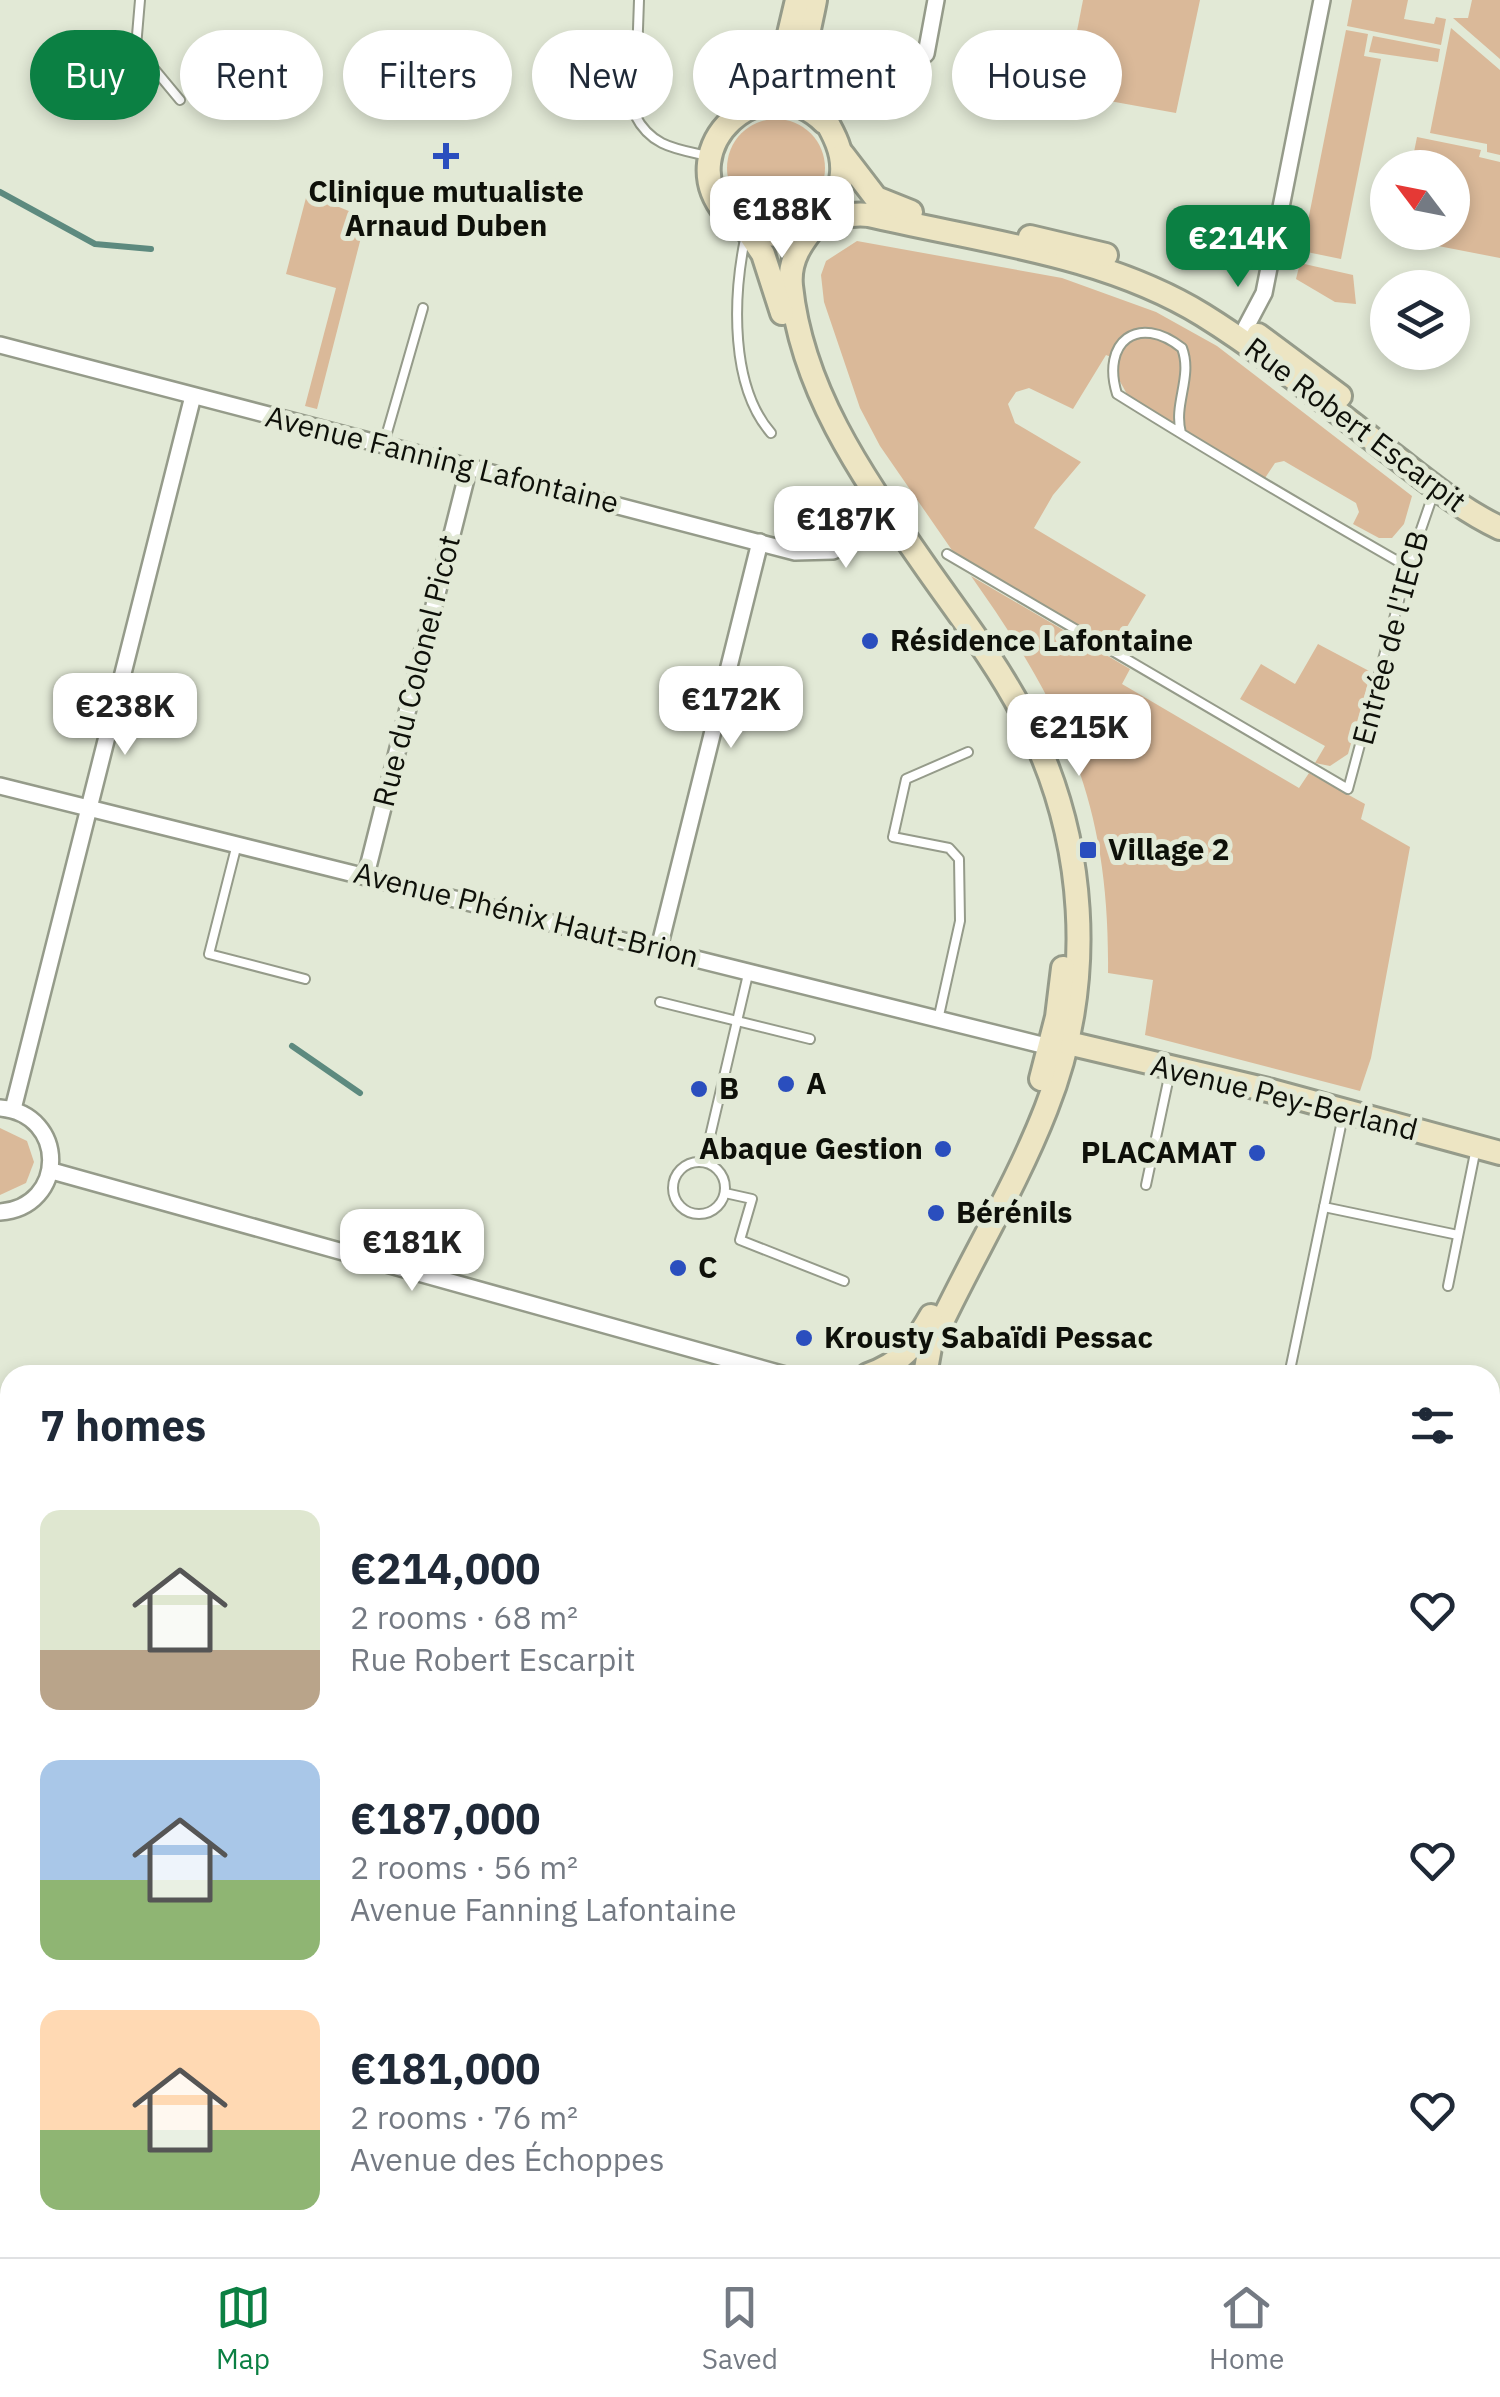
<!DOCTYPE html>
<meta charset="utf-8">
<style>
:root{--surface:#fff;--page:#f2f2f3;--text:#1f2937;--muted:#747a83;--line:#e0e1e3;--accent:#0b8043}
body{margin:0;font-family:"IBM Plex Sans",sans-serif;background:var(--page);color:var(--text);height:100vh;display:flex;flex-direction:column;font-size:38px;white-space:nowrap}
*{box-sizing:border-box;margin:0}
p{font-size:32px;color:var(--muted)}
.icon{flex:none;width:55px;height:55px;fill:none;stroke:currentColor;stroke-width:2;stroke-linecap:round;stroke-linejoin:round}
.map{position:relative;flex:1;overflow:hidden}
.panel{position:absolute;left:0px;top:1365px;width:1500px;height:892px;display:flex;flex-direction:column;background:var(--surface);border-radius:30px 30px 0 0;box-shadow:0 5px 15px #0003}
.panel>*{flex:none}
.banner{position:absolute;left:30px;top:30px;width:1440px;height:90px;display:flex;gap:20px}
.needle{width:65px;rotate:302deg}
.fabs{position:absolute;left:1370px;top:150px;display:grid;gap:20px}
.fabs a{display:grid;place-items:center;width:100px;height:100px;border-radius:50%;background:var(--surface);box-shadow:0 5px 15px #0003;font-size:50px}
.price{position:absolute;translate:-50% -85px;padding:0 22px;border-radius:20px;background:#fff;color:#222;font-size:32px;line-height:65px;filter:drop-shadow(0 2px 5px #0008)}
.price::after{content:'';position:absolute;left:50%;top:60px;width:30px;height:22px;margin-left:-15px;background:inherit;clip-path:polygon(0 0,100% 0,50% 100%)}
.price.selected{background:var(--accent);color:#fff}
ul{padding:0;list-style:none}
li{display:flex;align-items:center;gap:30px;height:250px;padding:0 40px}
li span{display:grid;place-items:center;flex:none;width:280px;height:200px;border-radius:20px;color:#555}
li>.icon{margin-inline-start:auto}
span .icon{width:120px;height:120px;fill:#fffc;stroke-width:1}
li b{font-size:42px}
h2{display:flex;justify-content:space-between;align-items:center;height:120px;padding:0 40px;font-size:42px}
.tag{padding:0 35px;border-radius:45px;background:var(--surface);box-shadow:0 5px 15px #0003;font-size:35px;line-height:90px}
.tag.selected{background:var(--accent);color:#fff}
.menu{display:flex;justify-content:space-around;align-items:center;height:140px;border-top:2px solid var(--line);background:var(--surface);font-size:28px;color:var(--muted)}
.menu a{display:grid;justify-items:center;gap:5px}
.menu .selected{color:var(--accent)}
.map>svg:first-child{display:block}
</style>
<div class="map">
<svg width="1500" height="2257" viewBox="0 0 1500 2257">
<rect width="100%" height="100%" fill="#e2e9d6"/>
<!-- green -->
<g fill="#dab999">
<polygon points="1083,0 1200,0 1176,113 1065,93"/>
<polygon points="1352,0 1408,0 1404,19 1434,24 1436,17 1446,19 1441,45 1347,26"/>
<polygon points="1472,0 1500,0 1500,59 1453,18 1468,18"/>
<polygon points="1451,28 1500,70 1500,155 1487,152 1487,144 1430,133"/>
<polygon points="1346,30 1368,34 1364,56 1381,59 1341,259 1302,251"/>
<polygon points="1373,36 1440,49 1438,62 1369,52"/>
<circle cx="776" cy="168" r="49"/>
<polygon points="1417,137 1481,150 1479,157 1500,162 1500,258 1397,238 1398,233 1452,232 1452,168 1411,167"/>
<polygon points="307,194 366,218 317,409 305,406 336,288 286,274"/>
<polygon points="857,241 1062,278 1156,312 1217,346 1412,496 1404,524 1392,538 1379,538 1353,524 1359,512 1356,503 1284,461 1275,463 1265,478 1128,396 1117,376 1118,360 1106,355 1073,409 1029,388 1016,392 1008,404 1015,423 1081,462 1053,495 1034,528 1146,595 1121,637 1100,638 956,556 880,446 860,408 824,302 821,275 826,261"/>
<polygon points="1300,263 1353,275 1356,304 1335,302 1296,279"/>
<path d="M971,576l159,93 -8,15 177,104 10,-15 56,31 -4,15 49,28 -39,211 -11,33 -215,-56 8,-55 -45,-7c2,-168 -42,-263 -137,-397z"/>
<polygon points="1318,644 1371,672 1348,754 1330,766 1315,763 1325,746 1240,699 1261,664 1295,684"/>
<polygon points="0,1128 27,1141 34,1162 26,1183 0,1195"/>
<polygon points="1490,1525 1500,1527 1500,1725 1490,1722"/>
<polygon points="1500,1816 1500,2157 1490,2159 1490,1826"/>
<polygon points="1500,2185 1500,2257 1355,2257 1357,2248 1490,2248 1490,2187"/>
</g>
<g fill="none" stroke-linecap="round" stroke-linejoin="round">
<!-- stream -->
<g stroke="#5d8a7f" stroke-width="6">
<polyline points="0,192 95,244 151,249"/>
<polyline points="292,1046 360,1093"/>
</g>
<defs>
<g id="lane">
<polyline points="140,0 136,47 180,100"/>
<path d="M639,0l-4,115c16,32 42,34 73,41"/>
<path d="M745,239c-12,59 -15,147 26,194"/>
<path d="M1181,433c-8,-29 12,-56 1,-85 -44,-35 -81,-6 -65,46 96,60 193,117 291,173"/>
<polyline points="384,443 423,308"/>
<polyline points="947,554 1348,789 1408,567 1434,492"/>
<polyline points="237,844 209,954 305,979"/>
<polyline points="660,1002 810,1039"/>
<polyline points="938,1020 960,921 959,859 949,848 893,837 906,779 968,752"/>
<polyline points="1343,1116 1324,1207 1458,1235"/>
<circle cx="699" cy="1188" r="26"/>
<polyline points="704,1162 749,970"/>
<polyline points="1146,1185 1170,1072"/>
<polyline points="725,1193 752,1199 740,1240 844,1281"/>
<polyline points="1448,1286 1476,1148"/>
<polyline points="1289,1375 1324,1207"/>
<polyline points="0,1717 10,1721"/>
<polyline points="1490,1827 1500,1825"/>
<polyline points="1167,2248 1180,2257"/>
</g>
<g id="street">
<polyline points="926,54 936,0"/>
<polyline points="1246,327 1264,293 1322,0"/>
<polyline points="0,345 795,552 833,551 882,528"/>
<polyline points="0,786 1050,1047"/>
<polyline points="366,875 469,467"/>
<polyline points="659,948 760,542"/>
<path d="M0,1108c68,6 67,99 0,104"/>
<polyline points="13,1109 193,396"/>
<polyline points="52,1171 785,1375"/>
<polyline points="0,1488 10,1491"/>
<polyline points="1490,2173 1500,2171"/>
<polyline points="459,2257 464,2248"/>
</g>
<g id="secondary">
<path d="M815,0c-4,23 -13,51 -9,75 6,34 39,61 36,98 -3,45 -56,63 -51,113 11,106 73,192 132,277 34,49 72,97 100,151 64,122 74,267 23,395 -32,82 -80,158 -116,238l-5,28"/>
<polyline points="752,105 781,68 797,0"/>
<path d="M824,122c-61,-60 -153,25 -99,91 41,51 96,-5 144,2 111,26 235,39 334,100 66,41 128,93 190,140 34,26 68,55 107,73"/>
<polyline points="843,155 876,198 911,212"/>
<polyline points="747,230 763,254 782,313"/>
<polyline points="1030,237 1106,255"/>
<polyline points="1258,335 1340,396"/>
<polyline points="1068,1043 1272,1091 1500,1153"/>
<polyline points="1041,1079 1057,1017 1063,968"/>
<path d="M868,1375c34,-12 45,-28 63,-59"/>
<polyline points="0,2045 10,2034"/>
<polyline points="1313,2248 1317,2257"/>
<polyline points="1222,2257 1227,2248"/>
</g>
</defs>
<!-- lane casing -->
<use href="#lane" stroke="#959b8a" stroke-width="12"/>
<!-- street casing -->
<use href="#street" stroke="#959b8a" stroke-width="20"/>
<!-- secondary casing -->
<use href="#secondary" stroke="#959b8a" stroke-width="28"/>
<!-- lane -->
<use href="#lane" stroke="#fff" stroke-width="8"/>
<!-- street -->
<use href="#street" stroke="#fff" stroke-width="15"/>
<!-- secondary -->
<use href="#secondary" stroke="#ede5c3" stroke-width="22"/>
</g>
<!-- markers -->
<g fill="#2a4ebe" stroke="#e2e9d6" stroke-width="4">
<path d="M441 141h10v10h10v10h-10v10h-10v-10h-10v-10h10z"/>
<circle cx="870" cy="641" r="10"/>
<rect x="1078" y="840" width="20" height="20" rx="5"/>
<circle cx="786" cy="1084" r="10"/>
<circle cx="699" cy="1089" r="10"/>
<circle cx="943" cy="1149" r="10"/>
<circle cx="1257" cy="1153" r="10"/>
<circle cx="936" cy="1213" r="10"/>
<circle cx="678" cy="1268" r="10"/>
<circle cx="804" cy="1338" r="10"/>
</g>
<g text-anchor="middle" stroke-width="10" stroke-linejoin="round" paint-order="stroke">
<!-- poi labels -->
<g font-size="30" font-weight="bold" fill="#0e1009" stroke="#e2e9d6" text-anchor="start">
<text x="446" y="202" text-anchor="middle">Clinique mutualiste<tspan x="446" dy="34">Arnaud Duben</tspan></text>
<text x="890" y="651">Résidence Lafontaine</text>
<text x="1108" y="860">Village 2</text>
<text x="806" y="1094">A</text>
<text x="719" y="1099">B</text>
<text x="923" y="1159" text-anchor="end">Abaque Gestion</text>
<text x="1237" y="1163" text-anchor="end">PLACAMAT</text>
<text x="956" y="1223">Bérénils</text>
<text x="698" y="1278">C</text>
<text x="824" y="1348">Krousty Sabaïdi Pessac</text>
</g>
<!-- street labels -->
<g font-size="30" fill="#0e1009" stroke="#e2e9d6">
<text transform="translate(1355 425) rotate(37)" y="10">Rue Robert Escarpit</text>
<text transform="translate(442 460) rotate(14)" y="10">Avenue Fanning Lafontaine</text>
<text transform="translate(1391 638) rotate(-75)" y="10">Entrée de l'IECB</text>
<text transform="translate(417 671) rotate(-76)" y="10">Rue du Colonel Picot</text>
<text transform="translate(526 915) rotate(14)" y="10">Avenue Phénix Haut-Brion</text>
<text transform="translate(1284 1098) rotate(14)" y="10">Avenue Pey-Berland</text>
</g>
</g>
</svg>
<div class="fabs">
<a><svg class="needle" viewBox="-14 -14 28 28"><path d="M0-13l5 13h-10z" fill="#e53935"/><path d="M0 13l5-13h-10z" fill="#747a83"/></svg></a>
<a><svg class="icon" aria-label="layers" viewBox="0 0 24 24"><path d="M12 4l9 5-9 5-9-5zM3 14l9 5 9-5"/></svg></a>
</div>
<b class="price" style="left:782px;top:261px">€188K</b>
<b class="price selected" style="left:1238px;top:290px">€214K</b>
<b class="price" style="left:846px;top:571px">€187K</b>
<b class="price" style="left:731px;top:751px">€172K</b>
<b class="price" style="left:125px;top:758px">€238K</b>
<b class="price" style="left:1079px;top:779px">€215K</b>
<b class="price" style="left:412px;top:1294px">€181K</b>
<div class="banner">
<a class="tag selected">Buy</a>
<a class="tag">Rent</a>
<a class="tag">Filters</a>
<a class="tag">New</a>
<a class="tag">Apartment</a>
<a class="tag">House</a>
</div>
<section class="panel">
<h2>7 homes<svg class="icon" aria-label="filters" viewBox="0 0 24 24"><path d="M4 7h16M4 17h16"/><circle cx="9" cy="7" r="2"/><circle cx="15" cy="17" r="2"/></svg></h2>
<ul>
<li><span style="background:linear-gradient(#dfe7d0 70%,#b9a48a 0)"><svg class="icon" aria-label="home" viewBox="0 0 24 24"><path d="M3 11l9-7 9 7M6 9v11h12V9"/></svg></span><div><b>€214,000</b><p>2 rooms · 68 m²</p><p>Rue Robert Escarpit</p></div><svg class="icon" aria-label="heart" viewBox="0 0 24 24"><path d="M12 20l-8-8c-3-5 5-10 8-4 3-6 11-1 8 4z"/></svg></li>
<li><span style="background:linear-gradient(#a9c7e8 60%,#8fb573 0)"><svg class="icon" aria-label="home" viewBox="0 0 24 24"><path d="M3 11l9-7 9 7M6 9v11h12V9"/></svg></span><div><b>€187,000</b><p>2 rooms · 56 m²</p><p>Avenue Fanning Lafontaine</p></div><svg class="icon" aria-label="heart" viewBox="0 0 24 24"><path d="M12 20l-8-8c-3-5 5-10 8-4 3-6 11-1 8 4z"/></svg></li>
<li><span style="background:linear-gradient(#ffd9b3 60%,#8fb573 0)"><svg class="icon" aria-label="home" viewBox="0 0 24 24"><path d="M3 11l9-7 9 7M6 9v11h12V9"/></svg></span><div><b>€181,000</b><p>2 rooms · 76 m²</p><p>Avenue des Échoppes</p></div><svg class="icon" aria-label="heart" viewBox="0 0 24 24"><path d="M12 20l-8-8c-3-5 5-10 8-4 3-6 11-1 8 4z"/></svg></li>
</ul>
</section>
</div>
<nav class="menu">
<a class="selected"><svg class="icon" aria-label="map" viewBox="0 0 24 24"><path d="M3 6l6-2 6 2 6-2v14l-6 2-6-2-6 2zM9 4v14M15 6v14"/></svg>Map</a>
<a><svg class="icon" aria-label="saved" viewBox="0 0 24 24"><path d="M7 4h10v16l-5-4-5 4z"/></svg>Saved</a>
<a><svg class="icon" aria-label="home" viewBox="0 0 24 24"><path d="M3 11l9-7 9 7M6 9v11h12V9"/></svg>Home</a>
</nav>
